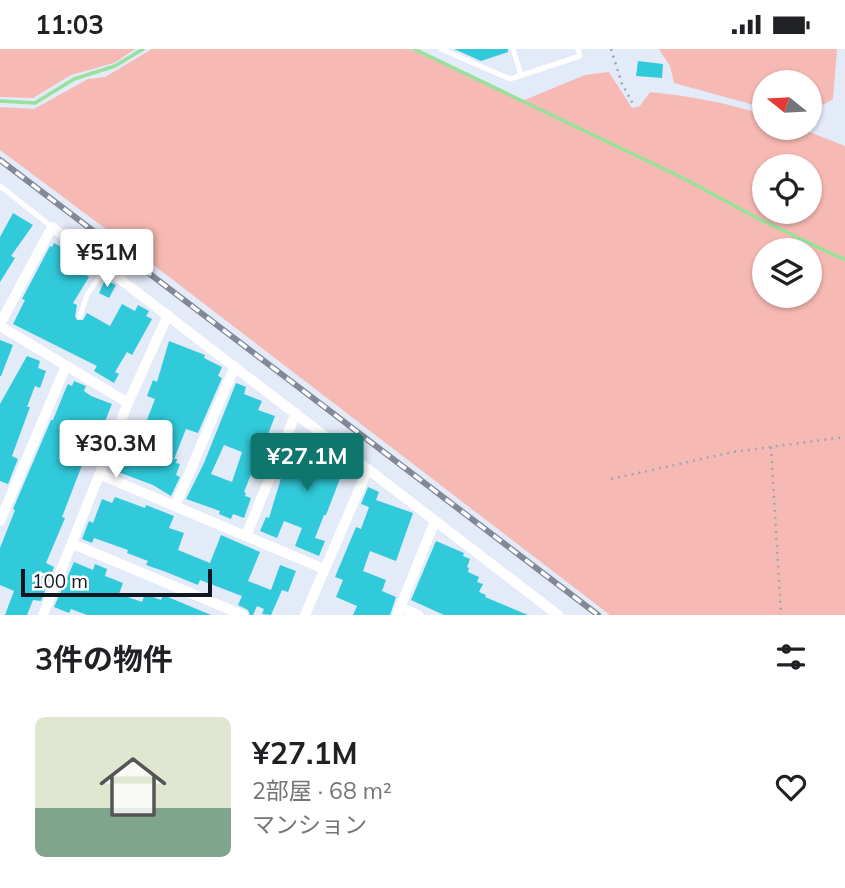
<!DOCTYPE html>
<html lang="ja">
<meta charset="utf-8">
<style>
:root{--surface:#fff;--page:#f2f2f2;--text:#202124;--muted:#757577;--accent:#0f766e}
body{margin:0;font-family:Mulish,"Noto Sans JP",sans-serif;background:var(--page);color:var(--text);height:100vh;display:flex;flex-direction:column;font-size:26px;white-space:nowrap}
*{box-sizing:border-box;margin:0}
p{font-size:23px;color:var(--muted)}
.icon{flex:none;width:38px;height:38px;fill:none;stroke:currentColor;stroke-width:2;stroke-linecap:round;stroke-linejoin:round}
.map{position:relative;height:566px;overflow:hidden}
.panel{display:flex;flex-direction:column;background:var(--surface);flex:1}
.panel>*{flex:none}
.needle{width:46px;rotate:288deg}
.buttons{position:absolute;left:752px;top:21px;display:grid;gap:14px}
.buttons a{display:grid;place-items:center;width:70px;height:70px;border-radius:50%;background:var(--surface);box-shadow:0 2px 5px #0004;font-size:35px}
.scale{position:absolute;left:21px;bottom:18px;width:191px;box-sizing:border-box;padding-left:7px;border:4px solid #101622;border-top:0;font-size:19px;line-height:24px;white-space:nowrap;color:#101622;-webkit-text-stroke:5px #fff;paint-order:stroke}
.price{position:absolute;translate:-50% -60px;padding:0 16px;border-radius:7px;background:#fff;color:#222;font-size:23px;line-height:46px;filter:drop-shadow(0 2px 4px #0008)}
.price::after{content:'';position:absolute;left:50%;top:42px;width:21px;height:16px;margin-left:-10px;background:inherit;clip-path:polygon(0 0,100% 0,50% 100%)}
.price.on{background:var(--accent);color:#fff}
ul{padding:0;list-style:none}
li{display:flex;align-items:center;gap:21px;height:175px;padding:0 35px}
li span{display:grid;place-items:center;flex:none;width:196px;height:140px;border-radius:10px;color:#555}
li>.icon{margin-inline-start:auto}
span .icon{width:84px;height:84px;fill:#fffc;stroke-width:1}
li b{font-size:30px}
h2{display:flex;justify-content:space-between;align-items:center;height:84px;padding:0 35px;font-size:30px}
.status{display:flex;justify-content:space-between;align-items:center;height:49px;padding:0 35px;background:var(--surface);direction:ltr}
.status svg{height:19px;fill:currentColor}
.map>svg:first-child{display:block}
</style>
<div class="status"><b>11:03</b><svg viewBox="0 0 49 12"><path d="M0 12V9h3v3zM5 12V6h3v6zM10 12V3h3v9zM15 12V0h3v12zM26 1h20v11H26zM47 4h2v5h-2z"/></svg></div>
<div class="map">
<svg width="845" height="566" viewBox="0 0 845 566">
<rect width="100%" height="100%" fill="#e3eaf8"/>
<!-- green -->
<g fill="#f7b9b3" fill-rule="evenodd">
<polygon points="0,0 135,0 114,14 71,26 33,49 0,48"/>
<path d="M152,0h258l112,52 63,-26 24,-3 23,36 8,-2 10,-14c40,4 77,11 115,23v13h34l46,18v469h-235l-480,-368 -130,-97v-43l34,2 54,-30 17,-2zM765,117h45v46h-45zM765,201h45v46h-45z"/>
<polygon points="659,0 837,0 833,50 810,63 810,33 765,33 765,59 674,34 670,17"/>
</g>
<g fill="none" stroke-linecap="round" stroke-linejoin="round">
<!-- stream -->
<g stroke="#97e19a" stroke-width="3.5">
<polyline points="414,0 683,129 759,170 845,211"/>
<polyline points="0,52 35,54 74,30 115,17 143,0"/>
</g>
</g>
<!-- building -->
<g fill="#31cada" fill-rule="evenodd">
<polygon points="454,0 508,0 508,3 481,12"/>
<polygon points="638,12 663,15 662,29 636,27"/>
<polygon points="13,164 33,176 11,207 15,209 0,233 0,188"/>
<polygon points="54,194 78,207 72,218 89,228 73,254 77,256 75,267 77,271 83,271 87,264 110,277 122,255 135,262 138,256 149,262 146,267 152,270 132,306 127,303 115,323 119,325 114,334 94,322 97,317 13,275 25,251 22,250 50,197 52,198"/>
<polygon points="105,231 116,236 109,249 99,244"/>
<polygon points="0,291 13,296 1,327 0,327"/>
<polygon points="169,292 205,306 204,309 222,318 218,327 222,329 198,384 186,380 174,410 177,410 176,414 180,415 176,426 180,428 171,447 153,436 110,420 124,387 137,392 145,376 155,350 147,347 153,331 157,333"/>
<polygon points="27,307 40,312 38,319 46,322 40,339 35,337 27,358 30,358 12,407 18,410 8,435 0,432 0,355"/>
<polygon points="74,332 86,337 84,342 91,347 112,355 89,412 84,411 62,468 65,469 46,514 54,518 41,552 33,551 27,566 5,566 14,542 0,536 0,499 15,461 13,460 51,371 53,371 66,339 68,335 72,337"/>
<path d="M236,334l10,4 -2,7 18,7 -4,9 17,6 -8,21 10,4 -4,9 -3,-1 -8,21 -8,-3 -10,25 2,1 -1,3 6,2 -7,20 -11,-4 -2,5 -12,-5 1,-3 -34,-12 18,-36zM224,396l18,7 -10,30 -21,-8z"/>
<polygon points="296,385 315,392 354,419 350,430 341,427 326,466 324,466 315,489 325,492 319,507 295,497 302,479 284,472 277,489 260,482 266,468 269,469 282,426 287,428 296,405 290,402"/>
<polygon points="368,438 379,443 376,451 413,464 396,512 370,502 363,522 386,531 382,542 396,548 390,566 353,566 357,557 336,548 343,531 335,528 356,478 361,480 369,458 361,455"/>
<polygon points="115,448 145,459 146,456 174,467 169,479 184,484 178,501 210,514 221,486 260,503 248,532 271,541 280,516 296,522 288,543 282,541 271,566 262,565 264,560 257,557 253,566 250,566 248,561 238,556 242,547 200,531 198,536 166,523 146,516 148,512 127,504 128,501 94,489 92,494 82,490 89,472 93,474 102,450 112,454"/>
<polygon points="436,492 464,504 463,507 470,510 467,518 469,519 468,523 479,528 477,533 483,535 479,543 486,546 485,548 528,566 444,566 411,551"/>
<polygon points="74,513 93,521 95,515 107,520 105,527 123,534 119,545 142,553 145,545 161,551 163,546 211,566 87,566 71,560 69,564 54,558"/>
</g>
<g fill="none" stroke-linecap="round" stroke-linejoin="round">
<!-- path -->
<g stroke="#a0a6b4" stroke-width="2.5" stroke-dasharray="2 5" stroke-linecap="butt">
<polyline points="611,0 622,35 633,55"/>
<polyline points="771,398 781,566"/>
<polyline points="611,430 733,403 845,388"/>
</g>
<!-- lane -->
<g stroke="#fff" stroke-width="5">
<polyline points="441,0 510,30 580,7 578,0"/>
<polyline points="513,0 521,26"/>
<polyline points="0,137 52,178"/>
<polyline points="80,267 87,246 106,218"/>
</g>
<!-- street -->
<g stroke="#fff" stroke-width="10">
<polyline points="0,275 52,178 558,566"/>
<polyline points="0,277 128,354"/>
<polyline points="101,426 324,520"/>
<polyline points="175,457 235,317"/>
<polyline points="0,472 66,317"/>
<polyline points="246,487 296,364"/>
<polyline points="73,495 243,566"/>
<polyline points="400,558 418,566"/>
<polyline points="43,566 128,354 168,266"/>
<polyline points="305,566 368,420"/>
<polyline points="397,566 435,472"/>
</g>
<defs>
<polyline id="rail" points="0,111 598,566"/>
</defs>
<!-- rail casing -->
<use href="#rail" stroke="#828895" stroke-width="6"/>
<!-- rail -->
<use href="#rail" stroke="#fff" stroke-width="3.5" stroke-dasharray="10" stroke-linecap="butt"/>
</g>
</svg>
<div class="buttons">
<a><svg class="needle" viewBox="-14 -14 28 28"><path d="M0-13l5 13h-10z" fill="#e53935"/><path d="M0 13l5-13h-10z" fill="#757577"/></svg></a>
<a><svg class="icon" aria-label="locate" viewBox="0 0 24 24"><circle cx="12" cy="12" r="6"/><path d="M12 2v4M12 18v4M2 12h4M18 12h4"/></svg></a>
<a><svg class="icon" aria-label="layers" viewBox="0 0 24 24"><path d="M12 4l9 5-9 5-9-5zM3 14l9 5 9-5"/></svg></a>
</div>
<div class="scale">100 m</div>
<b class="price" style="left:107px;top:240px">¥51M</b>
<b class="price" style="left:116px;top:431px">¥30.3M</b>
<b class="price on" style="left:307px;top:444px">¥27.1M</b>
</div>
<section class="panel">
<h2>3件の物件<svg class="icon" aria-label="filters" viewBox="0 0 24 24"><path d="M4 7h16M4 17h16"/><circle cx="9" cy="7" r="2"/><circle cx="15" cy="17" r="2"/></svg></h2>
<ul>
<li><span style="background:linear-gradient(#dfe7d0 65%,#7fa58c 0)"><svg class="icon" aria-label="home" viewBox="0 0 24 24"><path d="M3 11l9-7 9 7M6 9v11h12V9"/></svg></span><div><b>¥27.1M</b><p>2部屋 · 68 m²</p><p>マンション</p></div><svg class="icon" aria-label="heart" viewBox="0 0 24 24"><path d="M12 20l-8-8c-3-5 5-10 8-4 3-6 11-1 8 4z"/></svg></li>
</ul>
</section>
